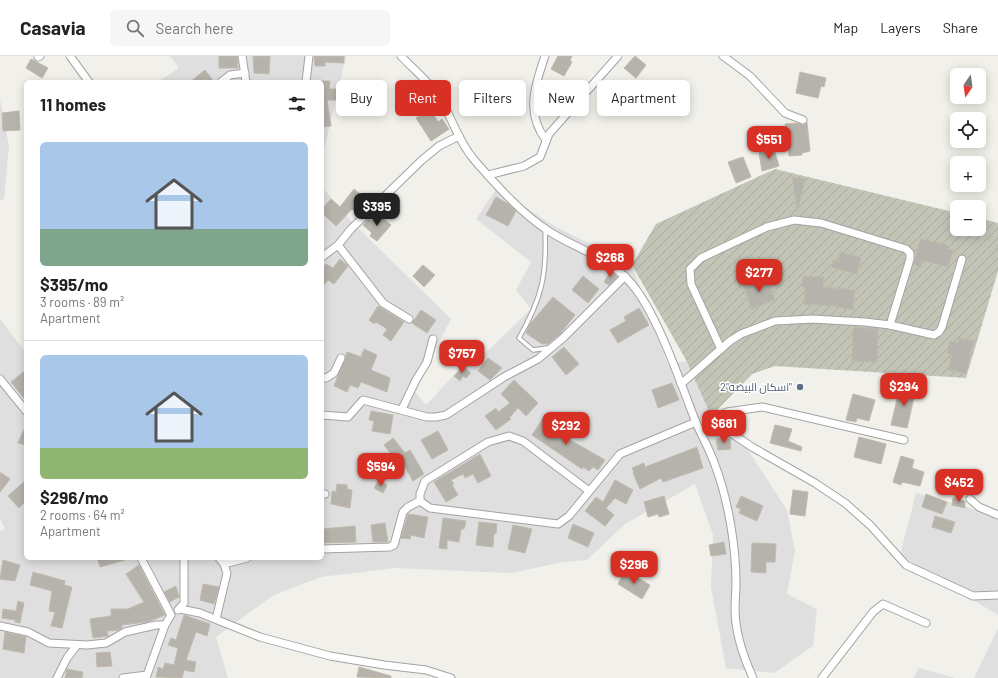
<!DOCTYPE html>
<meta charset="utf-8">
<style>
:root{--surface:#fff;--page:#f6f6f6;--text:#222;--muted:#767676;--line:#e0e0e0;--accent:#d93025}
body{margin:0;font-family:Barlow,Cairo,sans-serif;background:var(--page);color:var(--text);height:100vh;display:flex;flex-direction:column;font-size:15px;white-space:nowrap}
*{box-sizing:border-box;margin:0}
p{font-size:13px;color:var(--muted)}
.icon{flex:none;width:22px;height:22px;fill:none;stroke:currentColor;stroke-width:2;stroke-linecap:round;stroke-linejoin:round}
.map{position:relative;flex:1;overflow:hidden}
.panel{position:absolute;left:24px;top:24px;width:300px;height:480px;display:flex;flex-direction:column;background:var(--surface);border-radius:6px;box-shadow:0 2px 10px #0003}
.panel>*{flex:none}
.hud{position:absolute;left:336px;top:24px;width:380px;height:36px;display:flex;gap:8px}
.needle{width:26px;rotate:193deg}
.controls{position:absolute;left:950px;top:12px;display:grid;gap:8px}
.controls a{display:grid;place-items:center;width:36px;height:36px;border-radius:6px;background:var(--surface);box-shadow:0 2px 10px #0003;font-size:20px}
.price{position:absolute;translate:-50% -34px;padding:0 9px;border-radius:8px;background:var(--accent);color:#fff;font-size:13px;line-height:26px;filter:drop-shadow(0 1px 2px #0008)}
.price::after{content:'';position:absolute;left:50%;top:24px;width:12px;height:9px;margin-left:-6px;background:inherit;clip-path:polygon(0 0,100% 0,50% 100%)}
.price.current{background:#222;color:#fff}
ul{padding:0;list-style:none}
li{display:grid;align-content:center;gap:8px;height:212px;padding:0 16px}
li+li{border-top:1px solid var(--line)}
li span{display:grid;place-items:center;height:124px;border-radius:6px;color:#555}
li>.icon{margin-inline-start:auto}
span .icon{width:72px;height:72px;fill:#fffc;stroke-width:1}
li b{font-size:17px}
h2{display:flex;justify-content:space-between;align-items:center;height:48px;padding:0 16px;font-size:17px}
.pill{padding:0 14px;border-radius:6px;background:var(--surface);box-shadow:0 2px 10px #0003;font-size:14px;line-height:36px}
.pill.current{background:var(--accent);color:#fff}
header{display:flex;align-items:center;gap:24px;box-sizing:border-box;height:56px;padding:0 20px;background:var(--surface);border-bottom:1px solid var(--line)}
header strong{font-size:19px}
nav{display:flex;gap:22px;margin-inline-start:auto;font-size:14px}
.search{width:280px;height:36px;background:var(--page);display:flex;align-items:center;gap:10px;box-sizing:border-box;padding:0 14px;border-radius:6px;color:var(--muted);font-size:15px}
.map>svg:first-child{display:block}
</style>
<header>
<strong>Casavia</strong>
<div class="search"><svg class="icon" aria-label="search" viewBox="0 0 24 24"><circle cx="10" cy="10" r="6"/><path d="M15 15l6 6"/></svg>Search here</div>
<nav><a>Map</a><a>Layers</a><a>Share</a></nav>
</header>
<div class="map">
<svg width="998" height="622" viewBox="0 0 998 622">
<defs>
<pattern id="construction-furrows" width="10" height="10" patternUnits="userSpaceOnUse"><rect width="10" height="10" fill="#c2c5b6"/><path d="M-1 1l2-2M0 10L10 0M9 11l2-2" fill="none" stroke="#a6a99c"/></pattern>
</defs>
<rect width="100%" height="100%" fill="#f1f0ea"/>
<!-- residential -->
<g fill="#e0dfdf">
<polygon points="170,0 346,0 322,102 322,26 158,26 179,12"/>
<polygon points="0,43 9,90 4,143 0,145"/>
<polygon points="322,131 353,167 451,263 414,335 426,349 454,319 490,293 531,253 516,234 531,206 476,163 496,133 556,171 632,209 668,309 686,305 711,360 746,391 787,454 795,495 787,538 817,553 813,590 774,617 726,612 711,531 713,479 695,428 625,468 587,504 563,506 512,517 395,512 321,521 272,540 216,581 228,622 0,622 0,475 5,473 0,463 0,263 26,297 26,502 322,502"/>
<polygon points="916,437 998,460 998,559 900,499"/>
<polygon points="998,572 998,622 974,622"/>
<polygon points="919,612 955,622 913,622"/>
</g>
<!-- construction -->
<polygon fill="url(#construction-furrows)" points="775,113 957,157 957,173 979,173 979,162 998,167 998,215 966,322 775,310 752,318 711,360 686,304 632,209 656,168"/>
<!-- building -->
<g fill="#b6b3ac" stroke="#c1baad">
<polygon points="219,0 237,0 238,12 219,12"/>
<polygon points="253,0 270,0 269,18 254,17"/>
<polygon points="314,0 344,0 344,7 325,6 325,10 315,10"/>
<polygon points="558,0 572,0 570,4 572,6 564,20 551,13"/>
<polygon points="635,0 646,9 636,22 624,12"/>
<polygon points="31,3 48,12 42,22 26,12"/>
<polygon points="205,14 214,26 190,26"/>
<polygon points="800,16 826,22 824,31 821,30 818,42 796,37"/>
<polygon points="322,25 330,25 329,33 338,33 338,44 327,44 331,70 322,71"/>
<polygon points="558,31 572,41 562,55 548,44"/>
<polygon points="430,53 438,66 442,63 449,73 431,85 416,62"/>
<polygon points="19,55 20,74 3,75 2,57"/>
<polygon points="797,67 803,69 807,67 810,95 802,97 802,99 789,100 785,68"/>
<polygon points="774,93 779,110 762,115 759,97"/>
<polygon points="743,101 751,121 736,127 728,106"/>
<polygon points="792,121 805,123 798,153 797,153"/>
<polygon points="354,133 368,145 358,157 352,153 336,170 322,157 322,153 331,143 340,151"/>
<polygon points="496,141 508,148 516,155 508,170 486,159"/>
<polygon points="378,158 391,169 377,185 370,180 372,177 363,169 369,163 372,165"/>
<polygon points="920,183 948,189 947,193 953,194 948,211 922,204 921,211 914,208"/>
<polygon points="840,196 861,201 857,218 831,211 833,204 838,205"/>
<polygon points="340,203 348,210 334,228 328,224 322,231 322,213 326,208 333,212"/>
<polygon points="423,209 435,219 424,231 413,220"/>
<polygon points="611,215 617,221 609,229 604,226"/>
<polygon points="583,220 599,233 588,247 572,234"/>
<polygon points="803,220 824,221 823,231 855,234 853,254 834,250 804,248 805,232 802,231"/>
<polygon points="767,222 775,244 751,253 744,230"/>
<polygon points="553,241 575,259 560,278 548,288 542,288 526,277 530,268"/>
<polygon points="378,250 404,266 391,285 383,279 387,273 376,266 374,268 369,264"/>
<polygon points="639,252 649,269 618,287 610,274 626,265 624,261"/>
<polygon points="421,254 436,264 427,277 412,267"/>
<polygon points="853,271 878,273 877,306 852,305"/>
<polygon points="959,282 974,285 966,318 948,314 952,298 947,297 950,285 958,287"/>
<polygon points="564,291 579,308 566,319 552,301"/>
<polygon points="364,293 377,299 371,314 390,322 387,336 361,326 358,332 350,329 347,336 334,330 347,296 361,301"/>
<polygon points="488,302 502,312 490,324 478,315"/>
<polygon points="463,310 471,317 466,322 463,320 460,325 454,320"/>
<polygon points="26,314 26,345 11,326"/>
<polygon points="514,324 538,347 526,360 518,352 509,362 511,363 496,374 485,360 496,352 498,356 510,347 501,338"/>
<polygon points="672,327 679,344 658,352 652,334"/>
<polygon points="900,330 916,333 907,372 891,369"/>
<polygon points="853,338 875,344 869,365 857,362 856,366 846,364"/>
<polygon points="371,355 393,359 390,378 372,375 374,365 369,364"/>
<polygon points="544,361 568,377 565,381 605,404 598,414 593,411 589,415 583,411 582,413 532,379"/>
<polygon points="26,369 26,389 18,387"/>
<polygon points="775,369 792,373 788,385 802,391 801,395 770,387"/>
<polygon points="438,375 448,394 432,403 421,384"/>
<polygon points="859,381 886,388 881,408 854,401"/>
<polygon points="393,382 405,397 410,394 424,418 413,425 405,411 396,417 390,406 395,403 384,389"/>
<polygon points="716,383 730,383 731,393 718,394"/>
<polygon points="697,391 703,412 663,426 661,422 640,433 633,417 634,416 632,412 644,407 645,411"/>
<polygon points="480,398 491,420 478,427 473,418 465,422 463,418 451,424 454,428 452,429 458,439 446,446 434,426"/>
<polygon points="901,400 914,404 912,412 924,416 920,430 902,426 901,429 893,426"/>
<polygon points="0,416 10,423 0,436"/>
<polygon points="26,424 26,445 19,452 8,440"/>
<polygon points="379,424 387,429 383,437 374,432"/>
<polygon points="615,424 633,434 626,448 615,442 606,452 614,459 605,470 585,455 596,441 603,446"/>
<polygon points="337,428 347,429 347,433 352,434 350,452 331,448 332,435 336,436"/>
<polygon points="793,434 808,436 805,460 790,458"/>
<polygon points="926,438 947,446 942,458 922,451"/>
<polygon points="664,440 669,458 659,461 658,458 648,461 644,446"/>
<polygon points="741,440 763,450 757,465 739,457 741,453 736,451"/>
<polygon points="953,442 965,445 965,452 952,449"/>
<polygon points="408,458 428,461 424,482 411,479 410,483 401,482"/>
<polygon points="935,460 955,466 951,477 932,471"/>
<polygon points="443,462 466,465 464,473 461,473 459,486 447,484 447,493 439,492"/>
<polygon points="479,466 497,468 496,478 494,477 493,491 476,489"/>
<polygon points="385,467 388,486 373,486 371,469"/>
<polygon points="573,468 594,477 588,491 568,482"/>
<polygon points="513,469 532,473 525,497 508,493"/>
<polygon points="355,470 356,486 322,487 322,473"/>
<polygon points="724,486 726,498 711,500 709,489"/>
<polygon points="752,487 776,488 775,506 766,506 766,517 751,516"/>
<polygon points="97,502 125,502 125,504 100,511"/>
<polygon points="3,504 20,509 15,525 0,523"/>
<polygon points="139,509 165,559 147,566 122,569 122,572 118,574 107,575 108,580 93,582 90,563 111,560 111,553 128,553 144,546 126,518"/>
<polygon points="625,514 650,529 642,543 618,528"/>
<polygon points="33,516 65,525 64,529 72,531 62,572 51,570 55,556 49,555 52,535 30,529"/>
<polygon points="203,528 219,531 214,548 200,544"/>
<polygon points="176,530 179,541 170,546 164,536"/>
<polygon points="18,545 24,547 20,567 15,566 15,564 2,562 3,553 16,555"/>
<polygon points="184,559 210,568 207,580 196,576 186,604 196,606 194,616 184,614 182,622 156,621 158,611 163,613 165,607 174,609 178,592 168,589 171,582 176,584"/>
<polygon points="5,576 26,581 24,597 3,593"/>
<polygon points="110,596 112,610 97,611 96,597"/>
<polygon points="359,611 391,620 391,622 357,621"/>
<polygon points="67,613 83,616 82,622 65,622"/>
</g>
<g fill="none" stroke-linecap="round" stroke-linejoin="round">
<defs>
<path id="lane" d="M545,173c2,46 -3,69 -26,109l14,12 15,-2"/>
<g id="street">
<polyline points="70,0 89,26"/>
<polyline points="242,0 246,26"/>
<path d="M401,0c14,15 29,26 40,44 12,21 19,44 35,62 22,25 46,52 74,70 24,15 53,24 74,44 30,26 56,106 71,144 6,15 15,30 20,45 13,34 21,81 21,118 0,9 -1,17 -1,26 0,24 8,47 18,69"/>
<path d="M545,0c-10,29 -20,57 1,84"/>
<polyline points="723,0 750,20 785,57 803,64"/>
<polyline points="38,1 40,0"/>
<polyline points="221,26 230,19 245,17"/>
<polyline points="306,26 309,0"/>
<polyline points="488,119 524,110 540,101 549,78 618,0"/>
<polyline points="338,189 383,247 409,263"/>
<polyline points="322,201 338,189 351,173 422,104 439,90 459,80"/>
<polyline points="721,293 691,228 690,213 701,202 767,171 794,164 821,167 906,193 910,197 910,203 890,269"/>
<polyline points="322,322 326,322 334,317 341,302"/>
<polyline points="0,323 26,355"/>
<polyline points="681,328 730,285 741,278 775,265 812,263 865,266 890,269 934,279 939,276 942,271 962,203"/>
<polyline points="402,353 416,324 427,306 433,283"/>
<polyline points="322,359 348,361 363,344 427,361 436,361 446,359 504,321 538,303 563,282 625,220"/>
<polyline points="904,384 762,351 727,356 717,361 710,368 725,373 752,391 815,427 845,447 870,469 906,509 973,540 998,539"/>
<polyline points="589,435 523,385 509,380 488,386 425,425 420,438 420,445 430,452 558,468 569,460 620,398 696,366"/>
<polyline points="322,438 325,438"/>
<polyline points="970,443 979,451 998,459"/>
<polyline points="322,493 390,491 394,489 403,456 408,451 420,445"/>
<polyline points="141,502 171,559 165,569 146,622"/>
<polyline points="224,508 247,502"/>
<polyline points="180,553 200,557 260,581 330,600 384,609 426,614 451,622"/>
<polyline points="178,554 184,547 184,502"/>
<polyline points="216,563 227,517 224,508 219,502"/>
<polyline points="0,570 28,576 49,587 87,589 106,587 125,576 156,569 165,569"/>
<polyline points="57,622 67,602 77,589"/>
<polyline points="123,622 147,619"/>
<polyline points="822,622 873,556 883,548 926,567"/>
</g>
</defs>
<!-- lane casing -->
<use href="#lane" stroke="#a3a3a3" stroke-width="5.5"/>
<!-- street casing -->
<use href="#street" stroke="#a3a3a3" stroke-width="9"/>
<!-- lane -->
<use href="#lane" stroke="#fff" stroke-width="3.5"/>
<!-- street -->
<use href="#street" stroke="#fff" stroke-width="7"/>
</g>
<!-- markers -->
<circle fill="#5c6f8a" stroke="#fff" stroke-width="1.5" cx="800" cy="331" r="4"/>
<g text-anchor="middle" stroke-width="3" stroke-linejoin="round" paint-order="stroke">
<!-- service labels -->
<g font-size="11" fill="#4e5e75" stroke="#fff" text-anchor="end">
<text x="792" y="335">اسكان البيضه"2"</text>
</g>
</g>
</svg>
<div class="controls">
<a><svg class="needle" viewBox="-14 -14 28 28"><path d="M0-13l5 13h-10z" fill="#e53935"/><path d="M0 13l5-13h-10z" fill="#767676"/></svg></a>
<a><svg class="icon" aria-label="locate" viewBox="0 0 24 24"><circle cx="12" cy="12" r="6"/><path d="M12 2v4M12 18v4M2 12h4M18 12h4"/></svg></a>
<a>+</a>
<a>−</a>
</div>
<b class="price" style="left:769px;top:104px">$551</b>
<b class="price current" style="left:377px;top:171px">$395</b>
<b class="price" style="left:610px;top:222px">$268</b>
<b class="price" style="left:759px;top:237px">$277</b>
<b class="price" style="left:462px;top:318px">$757</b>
<b class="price" style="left:904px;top:351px">$294</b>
<b class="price" style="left:724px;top:388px">$681</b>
<b class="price" style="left:566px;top:390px">$292</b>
<b class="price" style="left:381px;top:431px">$594</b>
<b class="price" style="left:959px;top:447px">$452</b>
<b class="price" style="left:634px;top:529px">$296</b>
<div class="hud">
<a class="pill">Buy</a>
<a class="pill current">Rent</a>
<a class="pill">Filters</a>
<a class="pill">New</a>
<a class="pill">Apartment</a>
</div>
<section class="panel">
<h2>11 homes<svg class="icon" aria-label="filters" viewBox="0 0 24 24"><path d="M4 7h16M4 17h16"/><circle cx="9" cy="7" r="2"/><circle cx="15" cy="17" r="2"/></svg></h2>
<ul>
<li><span style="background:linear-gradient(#a9c7e8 70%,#7fa58c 0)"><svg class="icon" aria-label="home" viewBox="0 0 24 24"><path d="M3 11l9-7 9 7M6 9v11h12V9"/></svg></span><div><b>$395/mo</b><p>3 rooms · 89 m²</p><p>Apartment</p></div></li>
<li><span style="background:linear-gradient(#a9c7e8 75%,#8fb573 0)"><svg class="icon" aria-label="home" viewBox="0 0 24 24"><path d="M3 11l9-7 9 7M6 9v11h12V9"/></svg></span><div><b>$296/mo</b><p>2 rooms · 64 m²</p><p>Apartment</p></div></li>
</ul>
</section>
</div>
